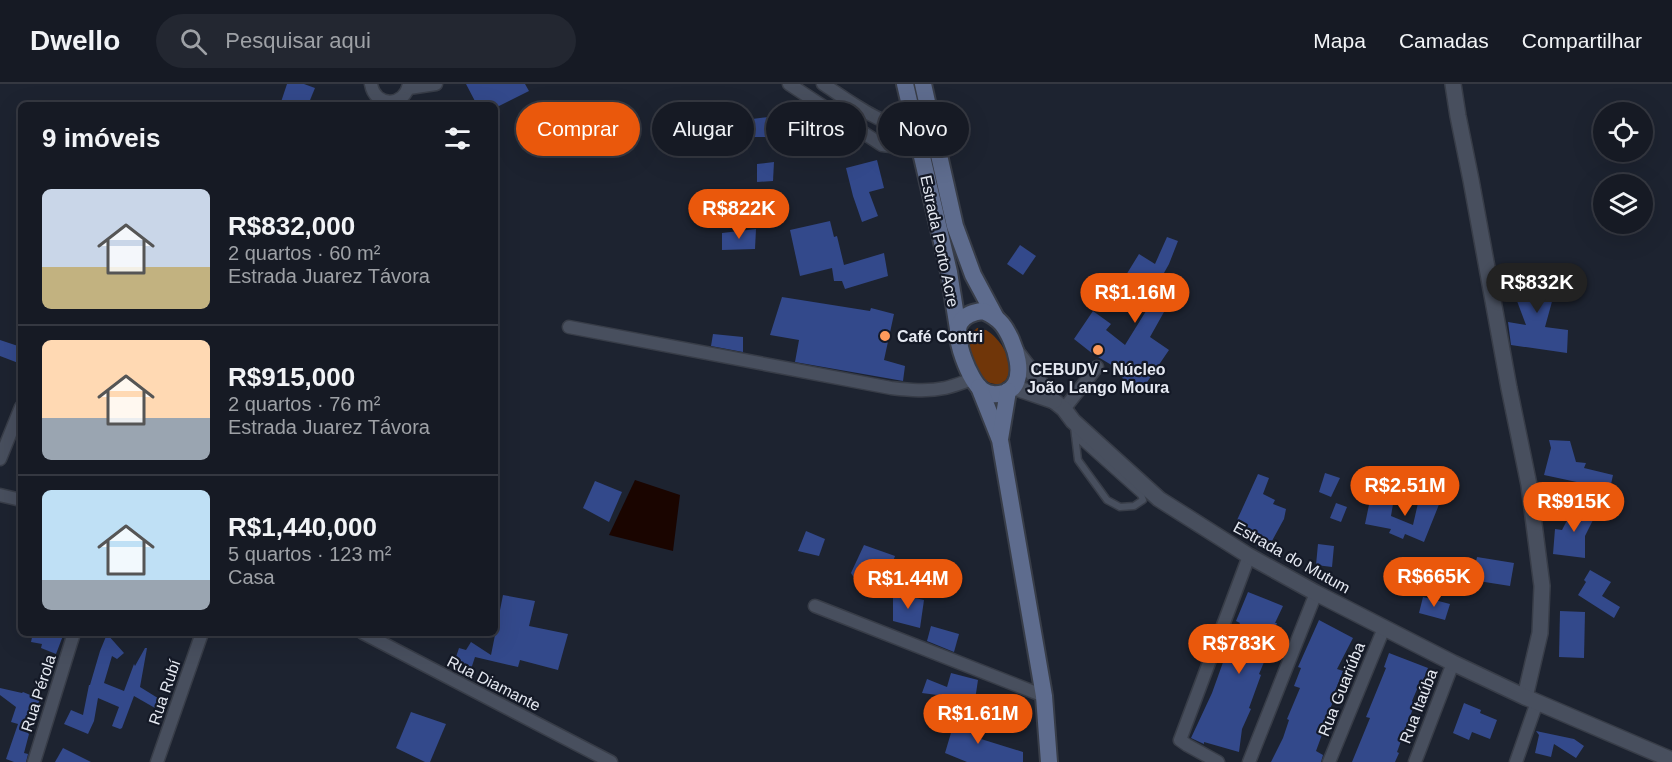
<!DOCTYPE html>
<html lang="pt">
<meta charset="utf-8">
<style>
:root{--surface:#161a24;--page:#232731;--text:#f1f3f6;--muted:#9ea1a6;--line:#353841;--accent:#ea580c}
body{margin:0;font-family:Helvetica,sans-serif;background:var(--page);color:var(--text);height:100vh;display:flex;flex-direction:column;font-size:22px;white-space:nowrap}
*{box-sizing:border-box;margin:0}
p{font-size:20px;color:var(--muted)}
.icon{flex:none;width:33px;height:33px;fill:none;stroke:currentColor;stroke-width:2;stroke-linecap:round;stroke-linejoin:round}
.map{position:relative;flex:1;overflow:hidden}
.drawer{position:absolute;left:18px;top:18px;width:480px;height:534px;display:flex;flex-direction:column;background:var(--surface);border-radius:9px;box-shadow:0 6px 24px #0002,0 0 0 2px var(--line)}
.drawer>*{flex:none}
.top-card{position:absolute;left:516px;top:18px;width:570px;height:54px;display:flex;gap:12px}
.tools{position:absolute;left:1593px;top:18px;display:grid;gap:12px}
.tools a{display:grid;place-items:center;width:60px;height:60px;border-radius:50%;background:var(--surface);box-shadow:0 6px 24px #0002,0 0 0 2px var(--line);font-size:30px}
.price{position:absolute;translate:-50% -51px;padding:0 14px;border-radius:21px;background:var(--accent);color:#fff;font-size:20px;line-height:39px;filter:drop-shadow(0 2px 3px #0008)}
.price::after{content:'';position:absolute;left:50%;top:36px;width:18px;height:14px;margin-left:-9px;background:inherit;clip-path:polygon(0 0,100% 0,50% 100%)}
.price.selected{background:#222;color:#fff}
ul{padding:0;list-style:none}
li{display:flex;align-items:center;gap:18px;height:150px;padding:0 24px}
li+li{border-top:2px solid var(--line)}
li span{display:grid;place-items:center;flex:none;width:168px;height:120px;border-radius:9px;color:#555}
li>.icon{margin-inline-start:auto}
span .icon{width:72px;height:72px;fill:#fffc;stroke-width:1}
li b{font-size:26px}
h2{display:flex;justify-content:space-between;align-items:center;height:72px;padding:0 24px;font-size:26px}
.pill{padding:0 21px;border-radius:27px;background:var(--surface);box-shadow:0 6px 24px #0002,0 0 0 2px var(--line);font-size:21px;line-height:54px}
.pill.selected{background:var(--accent);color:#fff}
header{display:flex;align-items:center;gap:36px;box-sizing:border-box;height:84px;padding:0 30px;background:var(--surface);border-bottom:2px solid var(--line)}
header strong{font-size:28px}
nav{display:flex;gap:33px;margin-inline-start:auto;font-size:21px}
.search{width:420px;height:54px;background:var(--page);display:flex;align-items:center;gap:15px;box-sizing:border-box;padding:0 21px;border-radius:33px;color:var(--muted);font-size:22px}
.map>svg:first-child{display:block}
</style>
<header>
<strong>Dwello</strong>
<div class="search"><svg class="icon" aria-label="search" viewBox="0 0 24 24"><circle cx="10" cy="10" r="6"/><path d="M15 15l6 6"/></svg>Pesquisar aqui</div>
<nav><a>Mapa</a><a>Camadas</a><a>Compartilhar</a></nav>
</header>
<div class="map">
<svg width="1672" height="678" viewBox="0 0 1672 678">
<rect width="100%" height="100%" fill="#1d2330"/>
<!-- green -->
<path fill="#703609" d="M977,244c1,0 8,2 9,2 14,8 30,32 21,48 -1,3 -5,4 -7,7 -3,-1 -7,-1 -10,-2 -18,-9 -30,-42 -13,-55z"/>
<!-- water -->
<polygon fill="#1a0500" points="635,396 680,411 673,467 609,451"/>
<!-- building -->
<g fill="#33498b">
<polygon points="287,0 304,0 315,4 308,21 280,21"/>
<polygon points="466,0 525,0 529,7 495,24 495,21 477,21"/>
<polygon points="769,33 768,53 752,53 752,35"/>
<polygon points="877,76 884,104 869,108 878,132 862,138 853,112 846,84"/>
<polygon points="774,78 773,97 757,98 757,80"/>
<polygon points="830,137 834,153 837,152 844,181 884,169 888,192 845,205 842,197 834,197 832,184 800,192 790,146"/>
<polygon points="756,145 755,165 722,166 722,149"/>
<polygon points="1167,153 1178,157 1169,180 1160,196 1172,203 1164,228 1150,253 1169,266 1141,307 1122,294 1125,289 1093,270 1074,255 1093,227 1111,240 1106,246 1125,261 1154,214 1123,196 1139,170 1155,180"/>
<polygon points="1020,161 1036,172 1023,191 1007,180"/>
<polygon points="1552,186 1556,203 1545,243 1568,246 1567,269 1511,261 1508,238 1526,241 1517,217 1519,217 1517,190"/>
<polygon points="782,213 870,227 871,224 894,230 884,276 905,282 903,297 795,278 799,256 770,251"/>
<polygon points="713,250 743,253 743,268 711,262"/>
<polygon points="0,256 21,263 21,280 0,272"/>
<polygon points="1549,356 1570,357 1576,378 1586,379 1584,384 1613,391 1608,414 1582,408 1586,400 1544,391 1551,364"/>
<polygon points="1325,389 1340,394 1331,413 1319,408"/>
<polygon points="1258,390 1269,394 1263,410 1275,416 1273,420 1286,425 1284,435 1267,466 1256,462 1258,458 1233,445"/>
<polygon points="595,397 622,408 609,438 583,424"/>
<polygon points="1421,406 1442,413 1424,458 1405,450 1403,455 1389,449 1391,445 1365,440 1370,416 1393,420 1391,432 1413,441"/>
<polygon points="1336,419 1347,423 1341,438 1330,434"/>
<polygon points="1576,419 1596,430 1585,452 1585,474 1553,470 1555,445 1562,446"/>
<polygon points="806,447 825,455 819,472 798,467"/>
<polygon points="1318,460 1334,462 1332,483 1316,481"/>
<polygon points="864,461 895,472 882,507 858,500 851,489"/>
<polygon points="1477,473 1514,479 1510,502 1472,496"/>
<polygon points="1590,486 1611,498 1602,512 1620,523 1614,534 1578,511 1586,498 1584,496"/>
<polygon points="1248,508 1283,522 1275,539 1277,539 1270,556 1273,557 1259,590 1261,591 1249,624 1251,625 1242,645 1239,668 1204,658 1204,660 1191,654 1212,609 1231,556 1240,539 1236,537"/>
<polygon points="893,509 924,516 920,544 893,537"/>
<polygon points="503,511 535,517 529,542 568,550 558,586 520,576 518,583 475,573 471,585 454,579 459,564 466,566 471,558 491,571"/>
<polygon points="1423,513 1450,520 1445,536 1419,529"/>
<polygon points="1560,527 1585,528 1584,574 1559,573"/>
<polygon points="1319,536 1353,554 1337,585 1343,587 1331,617 1333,618 1325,636 1327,637 1316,667 1323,671 1321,678 1271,678 1283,654 1289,636 1287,635 1300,604 1294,602 1301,584 1298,583"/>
<polygon points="931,542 959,550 954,568 927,557"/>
<polygon points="33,549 64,549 56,570 41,564 42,560 31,558"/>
<polygon points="107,550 124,569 117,575 112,572 104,599 124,607 134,580 135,582 145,564 147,564 140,603 161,616 155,624 134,612 122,644 120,645 112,642 119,623 98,614 94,637 88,650 64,640 71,626 83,631 89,601 90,601 100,567"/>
<polygon points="1389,569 1428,584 1423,597 1421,596 1412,617 1415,619 1397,668 1399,669 1395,678 1352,678 1370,634 1366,633 1386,584 1384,583"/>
<polygon points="951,589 978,596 975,616 922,609 927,595 947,603"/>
<polygon points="0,604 22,609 23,608 40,615 28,649 29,650 24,669 28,670 26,678 14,678 6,675 18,640 11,638 16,623 0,611"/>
<polygon points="1464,619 1481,626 1480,629 1497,636 1490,655 1472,648 1469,656 1453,649"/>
<polygon points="411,628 446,640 430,678 425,678 396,664"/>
<polygon points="956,632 985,642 981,655 1023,668 1023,678 967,678 945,669"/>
<polygon points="1536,647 1574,655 1584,662 1576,674 1554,660 1551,673 1535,669 1539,651"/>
<polygon points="63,664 91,678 55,678"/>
</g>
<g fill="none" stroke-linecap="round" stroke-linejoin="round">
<defs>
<polyline id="service" points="1074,343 1078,376 1107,416 1120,423 1134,422 1143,416 1141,411 1075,352"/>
<g id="minor">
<path d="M371,0c4,24 34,23 38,0"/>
<polyline points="789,0 882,61 900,63 919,60"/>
<path d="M823,0c16,10 59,43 77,40 4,0 9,-3 13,-5"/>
<polyline points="409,4 436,0"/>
<path d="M569,243l322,61c18,2 36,4 54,0 9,-2 19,-6 28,-9"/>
<polyline points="1064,325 1097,283"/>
<polyline points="0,375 21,323"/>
<polyline points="0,411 21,416"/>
<polyline points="815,522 1044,612"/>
<polyline points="363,549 611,678"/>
<polyline points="34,678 74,549"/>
<polyline points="157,678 202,549"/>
<polyline points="1218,678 1187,661 1180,656 1249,472"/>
<polyline points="1249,678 1316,509"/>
<polyline points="1329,678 1384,544"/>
<polyline points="1415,678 1453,579"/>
<polyline points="1516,678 1537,618"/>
</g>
<g id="tertiary">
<polyline points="1453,0 1458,32 1471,96 1509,304 1529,401 1542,502 1540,549 1525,613"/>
<polyline points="1015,266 1054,317 1064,325 1073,337 1159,415 1249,472 1316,509 1453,579 1525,613 1672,676"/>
<polyline points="1013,303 1054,317"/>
</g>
<g id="secondary">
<polyline points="905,0 949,188 958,245"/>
<polyline points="923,0 955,142 973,191 996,234"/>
<path d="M983,227c7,3 14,7 19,13 12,15 29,60 2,69 -8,2 -16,2 -22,-3 -12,-9 -30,-53 -22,-67 5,-9 14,-11 23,-12z"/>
<polyline points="979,303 1000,356 1044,612 1049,678"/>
<polyline points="1000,355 1008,307"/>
</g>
</defs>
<!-- service casing -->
<use href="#service" stroke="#383d48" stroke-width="9"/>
<!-- minor casing -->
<use href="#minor" stroke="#383d48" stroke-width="15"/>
<!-- tertiary casing -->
<use href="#tertiary" stroke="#383d48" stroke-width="18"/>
<!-- secondary casing -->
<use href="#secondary" stroke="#383d48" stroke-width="20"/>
<!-- service -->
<use href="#service" stroke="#484f5e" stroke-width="6"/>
<!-- minor -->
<use href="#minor" stroke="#484f5e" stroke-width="12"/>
<!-- tertiary -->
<use href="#tertiary" stroke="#484f5e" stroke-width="15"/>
<!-- secondary -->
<use href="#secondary" stroke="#5e6c8e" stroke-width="16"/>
</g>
<!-- markers -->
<g fill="#ff9b5b" stroke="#141926" stroke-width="2">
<circle cx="885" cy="252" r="6"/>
<circle cx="1098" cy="266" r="6"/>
</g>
<g text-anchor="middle" stroke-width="4.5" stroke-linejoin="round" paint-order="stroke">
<!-- street labels -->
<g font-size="16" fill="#e5e9f2" stroke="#141926">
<text transform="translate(940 157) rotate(78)" y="6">Estrada Porto Acre</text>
<text transform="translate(1292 473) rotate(29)" y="6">Estrada do Mutum</text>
<text transform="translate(494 599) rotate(27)" y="6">Rua Diamante</text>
<text transform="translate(1341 605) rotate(-68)" y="6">Rua Guariúba</text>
<text transform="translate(164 608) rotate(-71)" y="6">Rua Rubí</text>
<text transform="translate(38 609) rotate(-72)" y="6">Rua Pérola</text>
<text transform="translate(1418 622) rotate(-69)" y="6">Rua Itaúba</text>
</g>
<!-- poi labels -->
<g font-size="16" font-weight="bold" fill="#e5e9f2" stroke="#141926" text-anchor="start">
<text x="897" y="258">Café Contri</text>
<text x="1098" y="291" text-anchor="middle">CEBUDV - Núcleo<tspan x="1098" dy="18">João Lango Moura</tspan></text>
</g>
</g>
</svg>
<div class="tools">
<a><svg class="icon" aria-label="locate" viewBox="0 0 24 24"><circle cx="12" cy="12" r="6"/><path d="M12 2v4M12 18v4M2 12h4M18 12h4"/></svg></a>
<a><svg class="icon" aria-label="layers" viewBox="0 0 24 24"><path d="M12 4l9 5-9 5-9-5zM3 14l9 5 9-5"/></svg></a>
</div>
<b class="price" style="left:739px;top:156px">R$822K</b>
<b class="price selected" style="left:1537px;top:230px">R$832K</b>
<b class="price" style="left:1135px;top:240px">R$1.16M</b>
<b class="price" style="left:1405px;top:433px">R$2.51M</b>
<b class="price" style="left:1574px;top:449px">R$915K</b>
<b class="price" style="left:1434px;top:524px">R$665K</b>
<b class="price" style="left:908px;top:526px">R$1.44M</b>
<b class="price" style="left:1239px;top:591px">R$783K</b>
<b class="price" style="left:978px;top:661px">R$1.61M</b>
<div class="top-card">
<a class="pill selected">Comprar</a>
<a class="pill">Alugar</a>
<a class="pill">Filtros</a>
<a class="pill">Novo</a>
</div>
<section class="drawer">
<h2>9 imóveis<svg class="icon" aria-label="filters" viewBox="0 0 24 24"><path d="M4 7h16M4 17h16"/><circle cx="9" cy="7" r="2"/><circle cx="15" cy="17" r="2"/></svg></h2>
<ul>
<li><span style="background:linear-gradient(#c9d6e8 65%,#c2b280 0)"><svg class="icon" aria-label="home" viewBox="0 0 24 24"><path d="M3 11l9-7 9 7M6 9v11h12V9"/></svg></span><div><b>R$832,000</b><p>2 quartos · 60 m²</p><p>Estrada Juarez Távora</p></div></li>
<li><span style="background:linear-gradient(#ffd9b3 65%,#9aa5b1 0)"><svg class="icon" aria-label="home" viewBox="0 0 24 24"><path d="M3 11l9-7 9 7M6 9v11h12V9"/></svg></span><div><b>R$915,000</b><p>2 quartos · 76 m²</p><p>Estrada Juarez Távora</p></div></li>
<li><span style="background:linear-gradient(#bfe0f5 75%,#9aa5b1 0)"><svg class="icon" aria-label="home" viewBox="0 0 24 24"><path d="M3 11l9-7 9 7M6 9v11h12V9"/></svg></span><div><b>R$1,440,000</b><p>5 quartos · 123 m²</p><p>Casa</p></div></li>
</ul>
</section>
</div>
